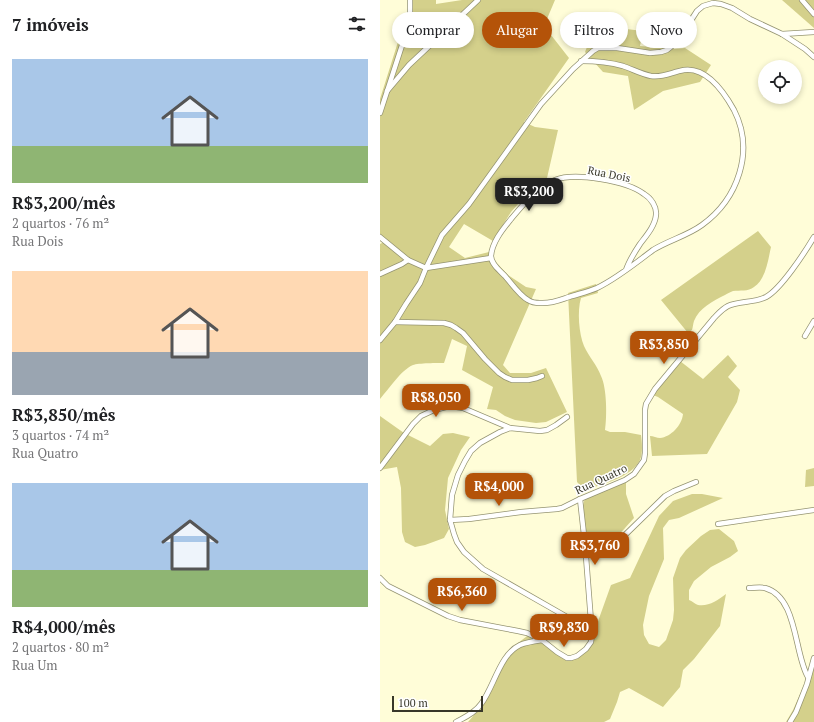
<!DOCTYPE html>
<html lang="pt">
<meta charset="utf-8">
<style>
:root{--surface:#fff;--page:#f6f6f6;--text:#202124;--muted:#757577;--accent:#b45309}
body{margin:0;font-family:"PT Serif",serif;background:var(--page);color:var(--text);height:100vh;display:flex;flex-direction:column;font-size:15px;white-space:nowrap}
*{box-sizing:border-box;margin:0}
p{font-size:13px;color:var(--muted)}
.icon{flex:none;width:22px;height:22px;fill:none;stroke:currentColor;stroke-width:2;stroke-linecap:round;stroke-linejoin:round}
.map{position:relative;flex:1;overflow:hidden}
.details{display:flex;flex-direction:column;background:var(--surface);width:380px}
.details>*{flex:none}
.hud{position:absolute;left:12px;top:12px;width:362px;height:36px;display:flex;gap:8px}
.buttons{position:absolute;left:378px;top:60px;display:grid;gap:8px}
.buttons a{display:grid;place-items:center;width:44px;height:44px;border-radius:50%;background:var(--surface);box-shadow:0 2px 6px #0003;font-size:20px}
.scale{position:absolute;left:12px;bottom:10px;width:91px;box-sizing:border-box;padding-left:4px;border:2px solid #383729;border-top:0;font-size:11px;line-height:14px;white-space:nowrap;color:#383729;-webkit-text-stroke:3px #fff;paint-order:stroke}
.price{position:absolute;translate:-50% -34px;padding:0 9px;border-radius:8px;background:var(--accent);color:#fff;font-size:13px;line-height:26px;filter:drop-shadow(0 1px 2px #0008)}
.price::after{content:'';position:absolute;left:50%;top:24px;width:12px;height:9px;margin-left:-6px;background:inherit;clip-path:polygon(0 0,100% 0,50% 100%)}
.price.on{background:#222;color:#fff}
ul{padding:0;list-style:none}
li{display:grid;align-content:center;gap:8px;height:212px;padding:0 12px}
li span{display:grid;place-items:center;height:124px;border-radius:0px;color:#555}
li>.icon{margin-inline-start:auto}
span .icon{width:72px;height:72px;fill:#fffc;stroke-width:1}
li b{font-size:17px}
h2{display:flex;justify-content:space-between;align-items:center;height:48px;padding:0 12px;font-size:17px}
.pill{padding:0 14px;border-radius:18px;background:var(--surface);box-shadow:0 2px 6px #0003;font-size:14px;line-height:36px}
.pill.on{background:var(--accent);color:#fff}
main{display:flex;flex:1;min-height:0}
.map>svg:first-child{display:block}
</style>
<main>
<section class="details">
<h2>7 imóveis<svg class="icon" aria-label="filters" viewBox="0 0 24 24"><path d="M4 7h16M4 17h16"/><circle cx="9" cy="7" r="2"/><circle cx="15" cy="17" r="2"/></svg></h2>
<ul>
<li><span style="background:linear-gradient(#a9c7e8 70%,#8fb573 0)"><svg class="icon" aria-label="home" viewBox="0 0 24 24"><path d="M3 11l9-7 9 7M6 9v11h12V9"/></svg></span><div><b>R$3,200/mês</b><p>2 quartos · 76 m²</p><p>Rua Dois</p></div></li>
<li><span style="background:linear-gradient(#ffd9b3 65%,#9aa5b1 0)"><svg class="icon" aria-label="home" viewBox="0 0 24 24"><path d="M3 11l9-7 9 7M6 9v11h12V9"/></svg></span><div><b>R$3,850/mês</b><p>3 quartos · 74 m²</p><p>Rua Quatro</p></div></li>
<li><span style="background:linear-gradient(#a9c7e8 70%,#8fb573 0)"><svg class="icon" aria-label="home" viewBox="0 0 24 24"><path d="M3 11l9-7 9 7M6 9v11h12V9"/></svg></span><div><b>R$4,000/mês</b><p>2 quartos · 80 m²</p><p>Rua Um</p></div></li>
</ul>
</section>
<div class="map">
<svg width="434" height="722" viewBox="0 0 434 722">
<rect width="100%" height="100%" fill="#fffdd8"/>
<!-- green -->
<g fill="#d4d08b">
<path d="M29,0h27v4l26,-4h93l-11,26 25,32 -45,64 11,5 23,3 -11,48 -28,25 -8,9 -18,29 -29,-17 -15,23 16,11 24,-6 5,8 14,15 18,12 10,2 -33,76 7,8h21l15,-5 21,44 -21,10 -10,1 -21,-3 -10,-4 -9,-6 -9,-1 6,-22 -31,-17 5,-24 -15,-7 -8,24c-6,0 -26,0 -31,2 -12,5 -24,24 -33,34v-155l4,-2 -4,-6v-137l28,-89z"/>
<polygon points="402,0 434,0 434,28"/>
<path d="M225,14c10,4 14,6 21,15l17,2 -3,15 34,3 11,-1 26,17 -11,17 -37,9 -29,19 -6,-34 -25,-4 -18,-20 2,-5 17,-20 -2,-10z"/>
<path d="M378,231l13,16c-3,13 -5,32 -17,40 -6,5 -14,3 -21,4 -3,1 -6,3 -8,4 -12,6 -26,13 -31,26 -1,3 -1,6 -2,9l-4,3 -27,-33z"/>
<path d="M216,284l2,9 -17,5c-4,13 -2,36 3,48 5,11 13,19 17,30 6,12 6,41 4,54l5,2h15l16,3c1,8 2,18 -1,25 -8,17 -39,25 -55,30l-8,-8 -9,-189z"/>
<path d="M348,355l9,11 -9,11 12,13 -3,12 -30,52 -55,2 -2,-20c3,0 7,2 10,2 11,-1 22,-13 23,-24l-25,-17 -5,-2 27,-34 23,18z"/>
<polygon points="0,416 24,433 50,446 63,434 73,433 90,437 81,450 68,478 65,510 69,529 64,538 45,545 35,547 25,542 22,532 21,488 17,467 0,470"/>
<polygon points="434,468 434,486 425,487 426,470"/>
<path d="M246,481v13l8,24c-5,5 -15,18 -20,20 -12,6 -29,-2 -32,-15 -1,-8 1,-18 3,-25z"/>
<path d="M312,494h10l21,4 -44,20 -10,2 -6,8 1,31 -15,37 -6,29 1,10 5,9 10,3 7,-7 7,-20 1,-10 -1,-32 7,-20 6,-8 15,-14 9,-6 9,-1 15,12 4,10 -8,6 -19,10 -17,14 -5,9v10c3,1 6,4 9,5 10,2 20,-5 28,-11l-6,32 -26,33 -11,11 -3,17 -17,20 -34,-19 -9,4 -3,10 -7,17 -6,3h-136l13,-15 12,-31 16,-26 22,-17 37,24 10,-4 8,-7 6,-8 19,-53 19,-7 29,-62 14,-15z"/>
<polygon points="434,663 434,722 406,722 413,710"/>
</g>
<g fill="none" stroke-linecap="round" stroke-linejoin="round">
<defs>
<g id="street">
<polyline points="422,0 434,14"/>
<polyline points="402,34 434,32"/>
<path d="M201,61c15,0 28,1 42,5 9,3 18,8 28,10 12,2 21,-4 33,-6 23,-3 40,22 50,40 21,41 4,89 -32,115 -15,11 -33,15 -49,25 -17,13 -37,29 -56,38 -9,4 -19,6 -28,9 -9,3 -18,7 -29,6 -3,0 -9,-1 -12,-3 -8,-4 -17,-17 -23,-24 -5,-5 -14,-12 -14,-20 1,-14 12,-27 20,-37 12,-14 25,-31 44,-39 20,-8 72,1 89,14 7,4 13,13 12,21 -1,11 -10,21 -16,29 -6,9 -11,17 -14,26"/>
<polyline points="7,91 29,65 98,0"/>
<polyline points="0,113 27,30 30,16 30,0"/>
<polyline points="0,237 28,260 46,268"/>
<polyline points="46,268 111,258"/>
<polyline points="0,274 22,264 28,260"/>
<polyline points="15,322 64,323 71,325 76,328 83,333 105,359 119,373 125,377 132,380 148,380 157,378 162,376"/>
<polyline points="425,336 434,321"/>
<polyline points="0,340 15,322 26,304 40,283 46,268 62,235 89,204 161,104 193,69 213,51 218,48 237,48 270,53 281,52 287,50 297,42 317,11 323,6 333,3 341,4 352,8 370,19 402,34 425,49 434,57"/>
<polyline points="0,468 33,424 41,416 54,410 70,406 83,408 130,428"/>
<polyline points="200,499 205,544 212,634"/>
<path d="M70,520l19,-1 52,-7 36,-3 5,-1 18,-9 45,-19 9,-6 10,-14 1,-7v-43l1,-6 9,-15 59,-71c4,-4 8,-9 14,-12 10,-5 26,-3 38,-9 15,-8 39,-45 48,-60"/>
<polyline points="338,524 434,510"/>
<polyline points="205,544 233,542 245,535 285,496 294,491 316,482"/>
<polyline points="0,578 8,586 68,616 80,620 138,631 147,633 162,640 177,652 187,658 191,658 197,656 206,649 211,642 212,634 194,621 103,569 84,552 77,542 74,534 70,520 72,495 78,475 85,461 91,451 100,443 120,432 130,428 160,431 167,430 176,425 187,417"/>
<path d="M369,588c5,0 11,-1 16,0 33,9 29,66 43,89"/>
<path d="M76,722c9,-5 19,-9 25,-18 13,-17 19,-50 39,-59 7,-3 15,-4 22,-5"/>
<polyline points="410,722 416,712 427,684 434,658"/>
</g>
</defs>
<!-- street casing -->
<use href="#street" stroke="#959472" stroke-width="6"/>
<!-- street -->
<use href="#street" stroke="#fff" stroke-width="4.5"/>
</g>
<g text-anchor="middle" stroke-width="3" stroke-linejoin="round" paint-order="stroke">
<!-- street labels -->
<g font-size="11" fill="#383729" stroke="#fff">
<text transform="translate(229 174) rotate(11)" y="4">Rua Dois</text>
<text transform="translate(221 479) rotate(-25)" y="4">Rua Quatro</text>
</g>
</g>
</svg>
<div class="buttons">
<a><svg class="icon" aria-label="locate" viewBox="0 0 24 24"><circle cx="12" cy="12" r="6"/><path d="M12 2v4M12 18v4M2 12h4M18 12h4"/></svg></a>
</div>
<div class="scale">100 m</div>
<b class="price on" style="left:149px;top:212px">R$3,200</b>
<b class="price" style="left:284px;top:365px">R$3,850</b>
<b class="price" style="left:56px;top:418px">R$8,050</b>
<b class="price" style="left:119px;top:507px">R$4,000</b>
<b class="price" style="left:215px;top:566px">R$3,760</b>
<b class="price" style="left:82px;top:612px">R$6,360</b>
<b class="price" style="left:184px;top:648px">R$9,830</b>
<div class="hud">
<a class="pill">Comprar</a>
<a class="pill on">Alugar</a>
<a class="pill">Filtros</a>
<a class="pill">Novo</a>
</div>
</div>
</main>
